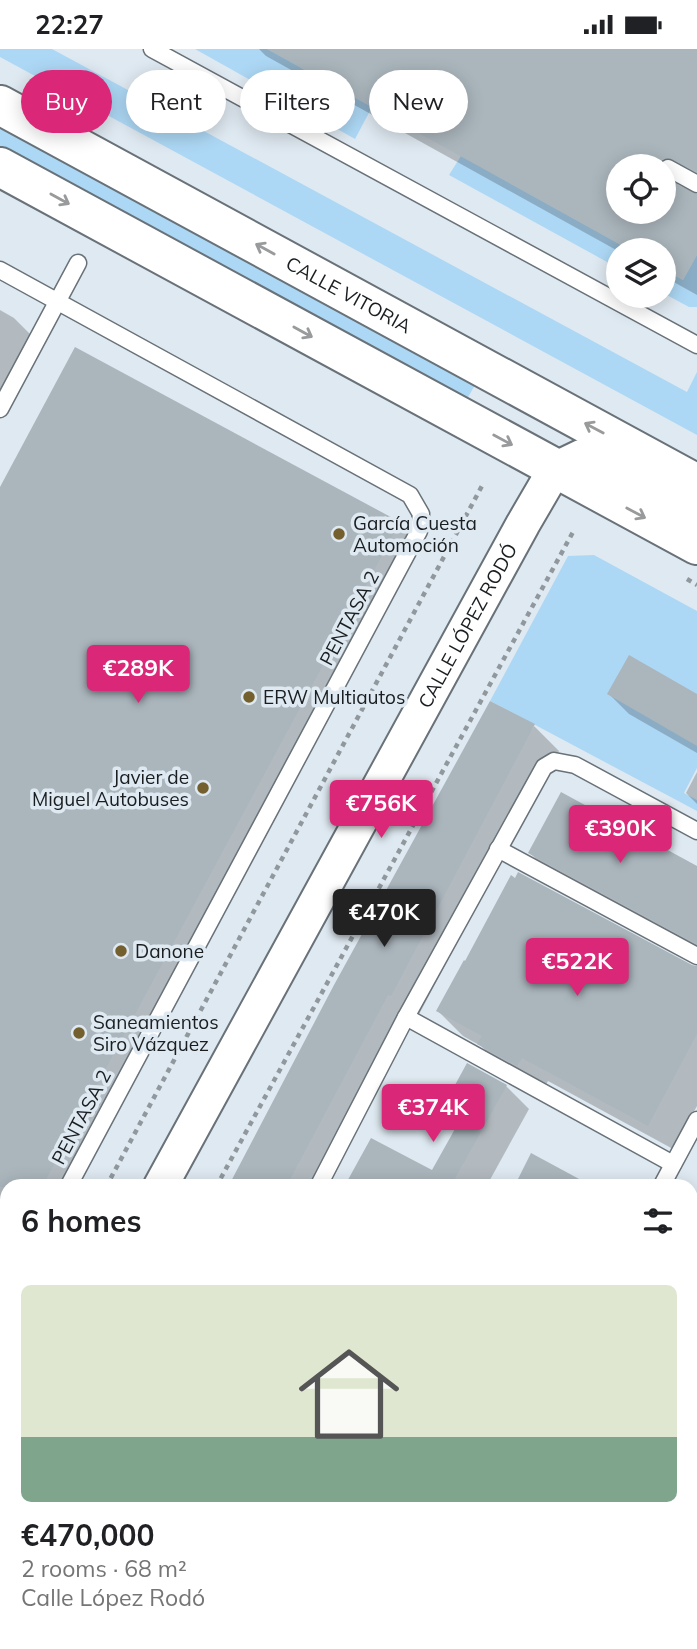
<!DOCTYPE html>
<meta charset="utf-8">
<style>
:root{--surface:#fff;--page:#f2f2f2;--text:#202124;--muted:#757577;--line:#e0e0e0;--accent:#db2777}
body{margin:0;font-family:Mulish,sans-serif;background:var(--page);color:var(--text);height:100vh;display:flex;flex-direction:column;font-size:26px;white-space:nowrap}
*{box-sizing:border-box;margin:0}
p{font-size:23px;color:var(--muted)}
.icon{flex:none;width:38px;height:38px;fill:none;stroke:currentColor;stroke-width:2;stroke-linecap:round;stroke-linejoin:round}
.map{position:relative;flex:1;overflow:hidden}
.drawer{position:absolute;left:0px;top:1130px;width:698px;height:471px;display:flex;flex-direction:column;background:var(--surface);border-radius:21px 21px 0 0;box-shadow:0 4px 18px #0003}
.drawer>*{flex:none}
.banner{position:absolute;left:21px;top:21px;width:656px;height:63px;display:flex;gap:14px}
.buttons{position:absolute;left:606px;top:105px;display:grid;gap:14px}
.buttons a{display:grid;place-items:center;width:70px;height:70px;border-radius:50%;background:var(--surface);box-shadow:0 4px 18px #0003;font-size:35px}
.price{position:absolute;translate:-50% -60px;padding:0 16px;border-radius:7px;background:var(--accent);color:#fff;font-size:23px;line-height:46px;filter:drop-shadow(0 2px 4px #0008)}
.price::after{content:'';position:absolute;left:50%;top:42px;width:21px;height:16px;margin-left:-10px;background:inherit;clip-path:polygon(0 0,100% 0,50% 100%)}
.price.on{background:#222;color:#fff}
ul{padding:0;list-style:none}
li{display:grid;align-content:center;gap:14px;height:371px;padding:0 21px}
li+li{border-top:2px solid var(--line)}
li span{display:grid;place-items:center;height:217px;border-radius:10px;color:#555}
li>.icon{margin-inline-start:auto}
span .icon{width:126px;height:126px;fill:#fffc;stroke-width:1}
li b{font-size:30px}
h2{display:flex;justify-content:space-between;align-items:center;height:84px;padding:0 21px;font-size:30px}
.chip{padding:0 24px;border-radius:32px;background:var(--surface);box-shadow:0 4px 18px #0003;font-size:24px;line-height:63px}
.chip.on{background:var(--accent);color:#fff}
.status{display:flex;justify-content:space-between;align-items:center;height:49px;padding:0 35px;background:var(--surface);direction:ltr}
.status svg{height:19px;fill:currentColor}
.map>svg:first-child{display:block}
</style>
<div class="status"><b>22:27</b><svg viewBox="0 0 49 12"><path d="M0 12V9h3v3zM5 12V6h3v6zM10 12V3h3v9zM15 12V0h3v12zM26 1h20v11H26zM47 4h2v5h-2z"/></svg></div>
<div class="map">
<svg width="697" height="1600" viewBox="0 0 697 1600">
<rect width="100%" height="100%" fill="#dfe9f1"/>
<!-- green -->
<g fill="#add8f5">
<polygon points="0,0 52,0 687,343 697,323 697,386 0,8"/>
<polygon points="195,0 267,0 372,58 355,90"/>
<polygon points="0,77 475,336 467,350 0,97"/>
<polygon points="461,107 630,201 618,201 618,219 449,126"/>
<polygon points="697,206 697,258 689,258 663,244 663,220 683,231"/>
<polygon points="594,506 697,562 697,719 684,744 697,751 697,762 490,652 568,507"/>
</g>
<!-- shadow -->
<g fill="#0003" fill-rule="evenodd">
<path d="M259,0h438v131l-13,-2 -6,6v3l19,8v100l-34,-19v-26l-45,1 -352,-195zM618,117h45v46h-45z"/>
<polygon points="0,261 14,269 34,289 0,352"/>
<polygon points="0,442 398,475 418,495 73,1138 7,1138 7,1259 0,1272"/>
<polygon points="609,645 697,647 697,704 629,665"/>
<polygon points="534,677 559,702 416,971 413,969 324,1138 230,1138"/>
<polygon points="697,723 697,755 686,744"/>
<polygon points="530,804 697,818 697,905 555,829"/>
<polygon points="692,918 697,918 697,1057 673,1100 548,1032 543,1041 504,1020 481,997 463,987 438,962"/>
<polygon points="457,1035 506,1037 529,1060 486,1138 346,1138 433,1124 473,1051"/>
<polygon points="691,1392 697,1395 697,1600 521,1600 511,1594 691,1594"/>
</g>
<!-- building -->
<g fill="#aab5bc">
<polygon points="267,0 697,0 697,123 668,109 662,110 658,117 618,117 618,163 663,163 663,128 697,145 697,206 683,231 663,220 663,201 630,201"/>
<polygon points="75,298 400,473 42,1138 0,1138 0,438"/>
<polygon points="629,606 697,645 697,697 607,645"/>
<polygon points="490,652 535,675 391,947 388,946 286,1138 228,1138 334,936"/>
<polygon points="561,743 697,817 697,895 528,804"/>
<polygon points="518,823 692,916 697,917 697,985 648,1077 522,1009 517,1017 477,995 482,987 436,962 464,911 465,912 511,826 515,829"/>
<polygon points="467,1014 507,1036 453,1133 462,1138 344,1138 371,1089 432,1121 474,1046 455,1036"/>
<polygon points="531,1104 594,1138 514,1138"/>
</g>
<g fill="none" stroke-linecap="round" stroke-linejoin="round">
<defs>
<g id="service">
<polyline points="152,0 697,296"/>
<polyline points="668,119 697,135"/>
<polyline points="0,221 410,446 421,465 419,482 68,1138"/>
<polyline points="0,360 78,214"/>
<polyline points="498,800 697,907"/>
<polyline points="406,968 673,1115"/>
<polyline points="318,1138 406,968 544,718 554,712 575,716 697,782"/>
<polyline points="661,1138 697,1071"/>
<polyline points="0,1265 7,1251"/>
<polyline points="691,1476 697,1479"/>
<polyline points="484,1594 495,1600"/>
<polyline points="6,1600 9,1594"/>
</g>
<g id="minor">
<path id="s1" d="M160,1138l363,-663 32,-55 27,-13 23,5 92,49"/>
<polyline points="0,1431 7,1418"/>
</g>
<g id="trunk">
<path id="s2" d="M0,56l697,379"/>
<polyline points="0,118 697,496"/>
</g>
</defs>
<!-- service casing -->
<use href="#service" stroke="#687278" stroke-width="19"/>
<!-- minor casing -->
<use href="#minor" stroke="#687278" stroke-width="37"/>
<!-- trunk casing -->
<use href="#trunk" stroke="#687278" stroke-width="42"/>
<!-- path -->
<g stroke="#90989d" stroke-width="4.5" stroke-dasharray="5 5" stroke-linecap="butt">
<polyline points="687,530 697,536"/>
<polyline points="106,1138 483,435"/>
<polyline points="216,1138 573,483"/>
<polyline points="0,1329 3,1329 7,1322"/>
<polyline points="0,1344 7,1342"/>
<polyline points="0,1539 7,1526"/>
<polyline points="298,1594 308,1600"/>
</g>
<!-- service -->
<use href="#service" stroke="#fff" stroke-width="16"/>
<!-- minor -->
<use href="#minor" stroke="#fff" stroke-width="33"/>
<!-- trunk -->
<use href="#trunk" stroke="#fff" stroke-width="38"/>
</g>
<!-- one-way arrows -->
<defs><path id="oneway-shaft" d="M-6 0H5M1.5-3L5.5 0L1.5 3" fill="none" stroke-width="1.6" stroke-linecap="round" stroke-linejoin="round" transform="scale(1.75)"/></defs>
<g stroke="#989a9b">
<use href="#oneway-shaft" transform="translate(60 150) rotate(29)"/>
<use href="#oneway-shaft" transform="translate(265 200) rotate(-151)"/>
<use href="#oneway-shaft" transform="translate(303 283) rotate(29)"/>
<use href="#oneway-shaft" transform="translate(594 379) rotate(-152)"/>
<use href="#oneway-shaft" transform="translate(503 391) rotate(28)"/>
<use href="#oneway-shaft" transform="translate(636 464) rotate(28)"/>
</g>
<!-- markers -->
<g fill="#73602e" stroke="#dfe9f1" stroke-width="2.5">
<circle cx="339" cy="485" r="7"/>
<circle cx="249" cy="648" r="7"/>
<circle cx="203" cy="739" r="7"/>
<circle cx="121" cy="902" r="7"/>
<circle cx="79" cy="984" r="7"/>
</g>
<g text-anchor="middle" stroke-width="7" stroke-linejoin="round" paint-order="stroke">
<!-- street labels -->
<g font-size="19" fill="#1a1e20" stroke="#dfe9f1">
<text dy="7" stroke="none"><textPath href="#s2" startOffset="397">CALLE VITORIA</textPath></text>
<text transform="translate(349 569) rotate(-62)" y="7">PENTASA 2</text>
<text dy="7" stroke="none"><textPath href="#s1" startOffset="640">CALLE LÓPEZ RODÓ</textPath></text>
<text transform="translate(81 1068) rotate(-62)" y="7">PENTASA 2</text>
</g>
<!-- poi labels -->
<g font-size="19" fill="#1a1e20" stroke="#dfe9f1" text-anchor="start">
<text x="353" y="481">García Cuesta<tspan x="353" dy="22">Automoción</tspan></text>
<text x="263" y="655">ERW Multiautos</text>
<text x="189" y="735" text-anchor="end">Javier de<tspan x="189" dy="22">Miguel Autobuses</tspan></text>
<text x="135" y="909">Danone</text>
<text x="93" y="980">Saneamientos<tspan x="93" dy="22">Siro Vázquez</tspan></text>
</g>
</g>
</svg>
<div class="buttons">
<a><svg class="icon" aria-label="locate" viewBox="0 0 24 24"><circle cx="12" cy="12" r="6"/><path d="M12 2v4M12 18v4M2 12h4M18 12h4"/></svg></a>
<a><svg class="icon" aria-label="layers" viewBox="0 0 24 24"><path d="M12 4l9 5-9 5-9-5zM3 14l9 5 9-5"/></svg></a>
</div>
<b class="price" style="left:138px;top:656px">€289K</b>
<b class="price" style="left:381px;top:791px">€756K</b>
<b class="price" style="left:620px;top:816px">€390K</b>
<b class="price on" style="left:384px;top:900px">€470K</b>
<b class="price" style="left:577px;top:949px">€522K</b>
<b class="price" style="left:433px;top:1095px">€374K</b>
<div class="banner">
<a class="chip on">Buy</a>
<a class="chip">Rent</a>
<a class="chip">Filters</a>
<a class="chip">New</a>
</div>
<section class="drawer">
<h2>6 homes<svg class="icon" aria-label="filters" viewBox="0 0 24 24"><path d="M4 7h16M4 17h16"/><circle cx="9" cy="7" r="2"/><circle cx="15" cy="17" r="2"/></svg></h2>
<ul>
<li><span style="background:linear-gradient(#dfe7d0 70%,#7fa58c 0)"><svg class="icon" aria-label="home" viewBox="0 0 24 24"><path d="M3 11l9-7 9 7M6 9v11h12V9"/></svg></span><div><b>€470,000</b><p>2 rooms · 68 m²</p><p>Calle López Rodó</p></div></li>
</ul>
</section>
</div>
